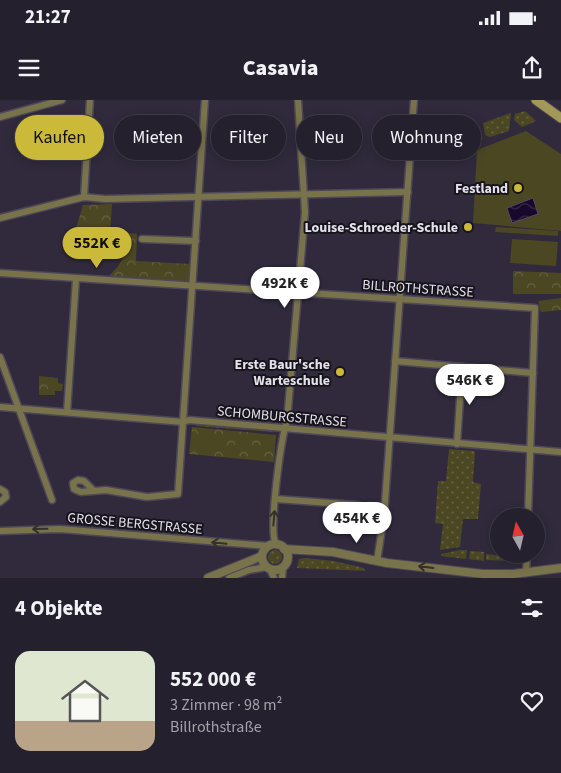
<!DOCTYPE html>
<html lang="de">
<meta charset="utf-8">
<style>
:root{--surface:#24202d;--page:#2c2835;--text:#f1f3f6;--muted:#a3a3aa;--line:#413e49;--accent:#cbba39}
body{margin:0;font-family:"Source Sans 3",sans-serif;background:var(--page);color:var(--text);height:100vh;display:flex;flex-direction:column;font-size:19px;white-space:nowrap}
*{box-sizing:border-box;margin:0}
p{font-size:16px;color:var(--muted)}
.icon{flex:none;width:28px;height:28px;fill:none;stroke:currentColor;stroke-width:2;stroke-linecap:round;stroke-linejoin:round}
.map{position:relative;height:478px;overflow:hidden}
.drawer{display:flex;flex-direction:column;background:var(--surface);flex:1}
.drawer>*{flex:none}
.top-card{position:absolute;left:15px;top:15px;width:531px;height:45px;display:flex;gap:10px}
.needle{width:32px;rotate:352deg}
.controls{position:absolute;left:490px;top:408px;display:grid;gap:10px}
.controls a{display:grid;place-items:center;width:55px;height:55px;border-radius:50%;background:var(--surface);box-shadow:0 2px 12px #0003,0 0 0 1px var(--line);font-size:25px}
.price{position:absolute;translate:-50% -42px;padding:0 11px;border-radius:18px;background:#fff;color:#222;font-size:16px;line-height:32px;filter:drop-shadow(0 1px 2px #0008)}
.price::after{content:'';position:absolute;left:50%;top:30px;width:15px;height:11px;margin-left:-8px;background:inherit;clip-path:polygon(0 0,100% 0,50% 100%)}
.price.active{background:var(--accent);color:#111}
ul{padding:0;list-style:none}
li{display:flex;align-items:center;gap:15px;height:125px;padding:0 15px}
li+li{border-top:1px solid var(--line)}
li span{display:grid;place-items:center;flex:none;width:140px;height:100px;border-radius:15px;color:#555}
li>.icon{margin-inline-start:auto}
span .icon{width:60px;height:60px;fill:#fffc;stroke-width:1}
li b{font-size:21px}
h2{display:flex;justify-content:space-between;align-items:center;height:60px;padding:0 15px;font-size:21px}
.tag{padding:0 18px;border-radius:22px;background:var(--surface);box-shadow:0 2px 12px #0003,0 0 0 1px var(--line);font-size:18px;line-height:45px}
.tag.active{background:var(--accent);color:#111}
.status{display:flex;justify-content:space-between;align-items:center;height:35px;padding:0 25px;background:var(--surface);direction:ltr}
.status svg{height:14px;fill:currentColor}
header{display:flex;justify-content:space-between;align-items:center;height:65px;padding:0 15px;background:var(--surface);font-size:22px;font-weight:800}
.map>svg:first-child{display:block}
</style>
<div class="status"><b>21:27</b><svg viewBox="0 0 49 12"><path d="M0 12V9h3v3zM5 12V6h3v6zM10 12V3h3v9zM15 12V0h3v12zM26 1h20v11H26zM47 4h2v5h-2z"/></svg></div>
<header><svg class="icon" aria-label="menu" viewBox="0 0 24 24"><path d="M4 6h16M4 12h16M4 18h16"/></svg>Casavia<svg class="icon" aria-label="share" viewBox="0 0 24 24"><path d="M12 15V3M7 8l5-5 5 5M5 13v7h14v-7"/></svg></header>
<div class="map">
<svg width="561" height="478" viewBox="0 0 561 478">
<defs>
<pattern id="grass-dots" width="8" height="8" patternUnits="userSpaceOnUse" patternTransform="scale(1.25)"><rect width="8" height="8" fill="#4c4723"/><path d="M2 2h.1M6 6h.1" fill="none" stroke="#666143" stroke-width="1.8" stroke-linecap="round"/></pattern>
<pattern id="park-crowns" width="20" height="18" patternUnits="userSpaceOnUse" patternTransform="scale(1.25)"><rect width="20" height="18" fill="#4c4723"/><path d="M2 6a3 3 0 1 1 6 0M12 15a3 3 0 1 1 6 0" fill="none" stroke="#666143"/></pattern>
<pattern id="water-waves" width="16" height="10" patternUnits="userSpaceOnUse" patternTransform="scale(1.25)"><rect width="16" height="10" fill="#18082b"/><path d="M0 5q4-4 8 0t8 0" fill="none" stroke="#392c4a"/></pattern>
</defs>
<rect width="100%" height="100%" fill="#302a3c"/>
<!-- grass -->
<g fill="url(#grass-dots)">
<polygon points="525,11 536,21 522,27 514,20 515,14"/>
<polygon points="511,13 509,31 490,37 485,35 483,23"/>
<polygon points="480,29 483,39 463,37 463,35"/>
<polygon points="197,322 272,328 272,332 196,326"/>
<polygon points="449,349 475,351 473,382 481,384 478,419 463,419 460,447 440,450 443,424 435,423 438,381 446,381"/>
<circle cx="275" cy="457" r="7"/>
<polygon points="460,450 467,450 466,459 441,456 441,454"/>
<polygon points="470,451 484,452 484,461 469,459"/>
<polygon points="486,454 512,457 511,461 486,460"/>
<polygon points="305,458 334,461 364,468 366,471 297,468 299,459"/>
</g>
<!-- park -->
<g fill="url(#park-crowns)">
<polygon points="112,104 110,133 75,132 83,105"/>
<path d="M122,132l15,2 -1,27 55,3 -1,20 -84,-5c17,-17 22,-23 16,-47z"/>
<polygon points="513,171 561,173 561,194 513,194"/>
<polygon points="561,198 561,210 541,212 538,201"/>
<polygon points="39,276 58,278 58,283 63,284 62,291 55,291 55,295 39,295"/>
<polygon points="192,327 276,335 274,362 189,354"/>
</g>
<!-- pitch -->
<g fill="#4c4723">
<polygon points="526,31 561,54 561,131 473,123 477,50"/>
<polygon points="496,127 558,131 558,136 495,132"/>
<polygon points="512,139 558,142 556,166 510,163"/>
<circle cx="208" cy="345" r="9"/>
</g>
<!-- water -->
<polygon fill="url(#water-waves)" stroke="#554965" points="533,98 538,114 512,123 507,108"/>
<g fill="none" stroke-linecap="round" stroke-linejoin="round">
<defs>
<g id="minor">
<polyline points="0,17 62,0"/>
<polyline points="411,45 423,46 466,32"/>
<polyline points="84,97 90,0"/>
<polyline points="0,118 84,97 105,99 408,92"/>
<polyline points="142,139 196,141"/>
<polyline points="0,173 535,208 528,416"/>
<polyline points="0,257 52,400"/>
<polyline points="395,261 533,273"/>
<polyline points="0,307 183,322 189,320 561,352"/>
<polyline points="67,312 76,179"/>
<polyline points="457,344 462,267"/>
<polyline points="0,389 5,392 6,397 0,402"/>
<polyline points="93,390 84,381 78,380 73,383 74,389 81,392 106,390 147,397 178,394 205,0"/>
<polyline points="276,399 358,405"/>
<polyline points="369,406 384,407"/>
<polyline points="0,431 60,429 268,446"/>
<path d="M276,445c-8,-15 5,-106 11,-124l18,-209 -7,-112"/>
<polyline points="377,461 384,416 414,0"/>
<polyline points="270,469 274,478"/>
<polyline points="526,473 527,454"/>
<polyline points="229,478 249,470 267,467"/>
<polyline points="282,478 283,467"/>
</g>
<g id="tertiary">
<circle cx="275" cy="457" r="13"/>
<polyline points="284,449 333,452 387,463 483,474 513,474 561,468"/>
<polyline points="208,478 262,456"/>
</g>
<polyline id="secondary" points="536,0 561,18"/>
</defs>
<!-- minor casing -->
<use href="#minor" stroke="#4d4758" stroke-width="9"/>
<!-- tertiary casing -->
<use href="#tertiary" stroke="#4d4758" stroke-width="10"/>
<!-- secondary casing -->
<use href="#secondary" stroke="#4d4758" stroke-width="11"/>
<!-- minor -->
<use href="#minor" stroke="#78734b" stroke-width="6"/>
<!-- tertiary -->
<use href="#tertiary" stroke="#78734b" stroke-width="8"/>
<!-- secondary -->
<use href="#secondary" stroke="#a29958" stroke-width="9"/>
</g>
<!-- one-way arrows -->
<defs><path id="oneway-shaft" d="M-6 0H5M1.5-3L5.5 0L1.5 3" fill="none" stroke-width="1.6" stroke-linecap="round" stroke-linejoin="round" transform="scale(1.25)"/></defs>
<g stroke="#34302a">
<use href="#oneway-shaft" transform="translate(274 418) rotate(-85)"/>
<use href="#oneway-shaft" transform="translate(40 429) rotate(179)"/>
<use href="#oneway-shaft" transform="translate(219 443) rotate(-174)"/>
<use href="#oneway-shaft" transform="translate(426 467) rotate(-173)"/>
</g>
<!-- markers -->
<g fill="#cbba39" stroke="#17141c" stroke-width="2">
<circle cx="518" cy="88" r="5"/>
<circle cx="468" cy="127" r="5"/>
<circle cx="340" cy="272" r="5"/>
</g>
<g text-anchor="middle" stroke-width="4" stroke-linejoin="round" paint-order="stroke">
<!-- poi labels -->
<g font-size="14" font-weight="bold" fill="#e4e0ec" stroke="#17141c" text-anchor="end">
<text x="508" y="93">Festland</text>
<text x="458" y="132">Louise-Schroeder-Schule</text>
<text x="330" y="269">Erste Baur'sche<tspan x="330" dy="16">Warteschule</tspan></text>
</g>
<!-- street labels -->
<g font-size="14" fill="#e4e0ec" stroke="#17141c">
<text transform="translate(418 188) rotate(4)" y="5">BILLROTHSTRASSE</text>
<text transform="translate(282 316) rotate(5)" y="5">SCHOMBURGSTRASSE</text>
<text transform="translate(135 423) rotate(5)" y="5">GROSSE BERGSTRASSE</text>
</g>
</g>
</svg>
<div class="controls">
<a><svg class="needle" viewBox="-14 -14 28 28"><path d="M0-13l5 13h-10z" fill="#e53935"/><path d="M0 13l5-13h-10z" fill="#a3a3aa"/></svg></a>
</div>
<b class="price active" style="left:97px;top:169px">552K €</b>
<b class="price" style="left:285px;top:209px">492K €</b>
<b class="price" style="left:470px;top:306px">546K €</b>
<b class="price" style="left:357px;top:444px">454K €</b>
<div class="top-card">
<a class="tag active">Kaufen</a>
<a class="tag">Mieten</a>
<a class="tag">Filter</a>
<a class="tag">Neu</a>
<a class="tag">Wohnung</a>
</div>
</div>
<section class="drawer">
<h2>4 Objekte<svg class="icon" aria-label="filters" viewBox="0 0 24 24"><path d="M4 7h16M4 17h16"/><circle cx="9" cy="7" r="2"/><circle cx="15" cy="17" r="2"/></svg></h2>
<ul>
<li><span style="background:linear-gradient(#dfe7d0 70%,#b9a48a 0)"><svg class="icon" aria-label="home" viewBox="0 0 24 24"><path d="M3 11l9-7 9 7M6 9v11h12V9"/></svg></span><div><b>552 000 €</b><p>3 Zimmer · 98 m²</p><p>Billrothstraße</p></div><svg class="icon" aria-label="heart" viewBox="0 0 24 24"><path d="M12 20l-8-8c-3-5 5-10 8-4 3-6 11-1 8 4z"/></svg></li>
</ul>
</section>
